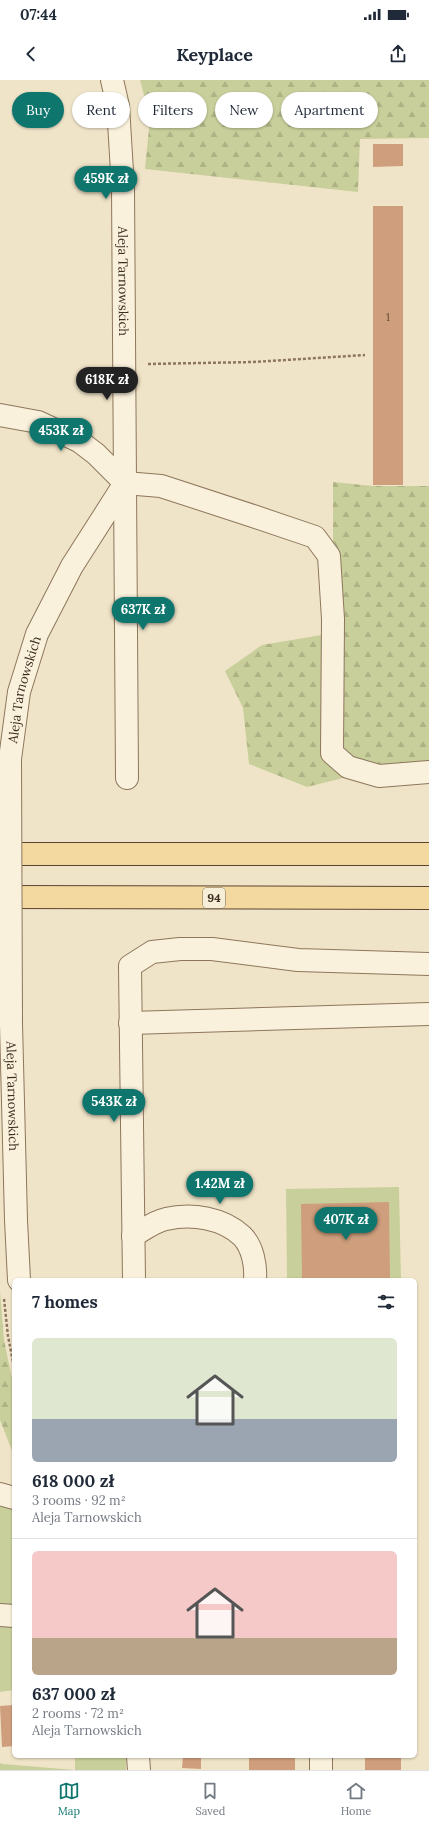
<!DOCTYPE html>
<meta charset="utf-8">
<style>
:root{--surface:#fff;--page:#f2f2f3;--text:#1f2937;--muted:#747a83;--line:#e0e1e3;--accent:#0f766e}
body{margin:0;font-family:Lora,serif;background:var(--page);color:var(--text);height:100vh;display:flex;flex-direction:column;font-size:15px;white-space:nowrap}
*{box-sizing:border-box;margin:0}
p{font-size:13px;color:var(--muted)}
.icon{flex:none;width:22px;height:22px;fill:none;stroke:currentColor;stroke-width:2;stroke-linecap:round;stroke-linejoin:round}
.map{position:relative;flex:1;overflow:hidden}
.sheet{position:absolute;left:12px;top:1198px;width:405px;height:480px;display:flex;flex-direction:column;background:var(--surface);border-radius:6px;box-shadow:0 1px 3px #0004}
.sheet>*{flex:none}
.banner{position:absolute;left:12px;top:12px;width:405px;height:36px;display:flex;gap:8px}
.price{position:absolute;translate:-50% -34px;padding:0 9px;border-radius:14px;background:var(--accent);color:#fff;font-size:13px;line-height:26px;filter:drop-shadow(0 1px 2px #0008)}
.price::after{content:'';position:absolute;left:50%;top:24px;width:12px;height:9px;margin-left:-6px;background:inherit;clip-path:polygon(0 0,100% 0,50% 100%)}
.price.selected{background:#222;color:#fff}
ul{padding:0;list-style:none}
li{display:grid;align-content:center;gap:8px;height:212px;padding:0 20px}
li+li{border-top:1px solid var(--line)}
li span{display:grid;place-items:center;height:124px;border-radius:6px;color:#555}
li>.icon{margin-inline-start:auto}
span .icon{width:72px;height:72px;fill:#fffc;stroke-width:1}
li b{font-size:17px}
h2{display:flex;justify-content:space-between;align-items:center;height:48px;padding:0 20px;font-size:17px}
.tag{padding:0 14px;border-radius:18px;background:var(--surface);box-shadow:0 1px 3px #0004;font-size:14px;line-height:36px}
.tag.selected{background:var(--accent);color:#fff}
.status{display:flex;justify-content:space-between;align-items:center;height:28px;padding:0 20px;background:var(--surface);direction:ltr}
.status svg{height:11px;fill:currentColor}
header{display:flex;justify-content:space-between;align-items:center;height:52px;padding:0 20px;background:var(--surface);font-size:18px;font-weight:800}
.tab-bar{display:flex;justify-content:space-around;align-items:center;height:56px;border-top:1px solid var(--line);background:var(--surface);font-size:11px;color:var(--muted)}
.tab-bar a{display:grid;justify-items:center;gap:2px}
.tab-bar .selected{color:var(--accent)}
.map>svg:first-child{display:block}
</style>
<div class="status"><b>07:44</b><svg viewBox="0 0 49 12"><path d="M0 12V9h3v3zM5 12V6h3v6zM10 12V3h3v9zM15 12V0h3v12zM26 1h20v11H26zM47 4h2v5h-2z"/></svg></div>
<header><svg class="icon" aria-label="back" viewBox="0 0 24 24"><path d="M15 5l-7 7 7 7"/></svg>Keyplace<svg class="icon" aria-label="share" viewBox="0 0 24 24"><path d="M12 15V3M7 8l5-5 5 5M5 13v7h14v-7"/></svg></header>
<div class="map">
<svg width="429" height="1690" viewBox="0 0 429 1690">
<defs>
<pattern id="forest-firs" width="22" height="20" patternUnits="userSpaceOnUse"><rect width="22" height="20" fill="#c9cf9b"/><path d="M5 1l3.5 6h-7zM16 11l3.5 6h-7z" fill="#aeb285"/></pattern>
</defs>
<rect width="100%" height="100%" fill="#f0e4c8"/>
<!-- green -->
<g fill="#c9cf9b">
<polygon points="399,1107 401,1200 287,1200 286,1109"/>
<polygon points="0,1422 14,1430 14,1531 0,1531"/>
<polygon points="0,1543 14,1544 14,1610 0,1612"/>
<rect x="75" y="1676" width="51" height="14"/>
<polygon points="0,1683 3,1684 75,1690 0,1690"/>
</g>
<!-- forest -->
<g fill="url(#forest-firs)">
<polygon points="140,0 429,0 429,58 360,59 358,112 145,89 150,38"/>
<polygon points="333,402 373,406 429,406 429,692 359,694 307,707 249,684 243,628 225,591 262,565 333,553"/>
<polygon points="0,1211 4,1260 14,1308 14,1376 0,1340"/>
</g>
<!-- building -->
<g fill="#cf9f7d">
<polygon points="373,64 403,64 403,86 373,87"/>
<rect x="373" y="126" width="30" height="279"/>
<polygon points="389,1122 390,1200 302,1200 301,1124"/>
<polygon points="14,1625 14,1666 2,1667 0,1626"/>
<polygon points="183,1676 201,1676 201,1689 182,1688"/>
<rect x="249" y="1676" width="46" height="14"/>
<rect x="365" y="1676" width="36" height="14"/>
</g>
<g fill="none" stroke-linecap="round" stroke-linejoin="round">
<defs>
<g id="minor">
<path id="s1" d="M112,0l6,26 5,82 4,590"/>
<polyline points="0,335 38,342 79,361 96,374 125,403"/>
<polyline points="125,403 161,406 253,436 315,457 329,476 333,539 332,673 348,687 379,696 429,692"/>
<path id="s2" d="M10,679l9,-67 18,-58 35,-68 53,-83"/>
<polyline points="130,943 429,934"/>
<path id="s3" d="M11,944l5,196 3,60"/>
<path d="M133,1156c10,-6 22,-15 33,-17 26,-6 57,-1 76,17 11,11 14,30 13,44"/>
<polyline points="134,1200 130,886 152,872 180,869 212,869 298,880 429,884"/>
<polyline points="0,1414 14,1418"/>
<polyline points="0,1535 14,1536"/>
<polyline points="138,1676 139,1690"/>
<polyline points="321,1676 321,1690"/>
</g>
<g id="major">
<polyline points="0,774 429,774"/>
<polyline points="0,817 429,818"/>
</g>
</defs>
<!-- minor casing -->
<use href="#minor" stroke="#8d765c" stroke-width="24"/>
<!-- major casing -->
<use href="#major" stroke="#5b4430" stroke-width="24"/>
<!-- path -->
<g stroke="#8d765c" stroke-width="2.5" stroke-dasharray="3 2" stroke-linecap="butt">
<polyline points="148,284 253,282 365,275"/>
<polyline points="4,1219 8,1256 14,1287"/>
</g>
<!-- minor -->
<use href="#minor" stroke="#faf1dc" stroke-width="22"/>
<!-- major -->
<use href="#major" stroke="#f3d9a0" stroke-width="22"/>
<defs>
<polyline id="minor-bridge" points="10,679 11,944"/>
</defs>
<!-- minor-bridge casing -->
<use href="#minor-bridge" stroke="#8d765c" stroke-width="24" stroke-linecap="butt"/>
<!-- minor-bridge -->
<use href="#minor-bridge" stroke="#faf1dc" stroke-width="22"/>
</g>
<g text-anchor="middle" stroke-width="4" stroke-linejoin="round" paint-order="stroke">
<!-- number labels -->
<g font-size="11" fill="#624a37">
<text x="388" y="241">1</text>
</g>
<!-- shield labels -->
<rect fill="#f7eed8" stroke="#756857" stroke-width="1" x="203" y="808" width="22" height="20" rx="3"/>
<g font-size="12" font-weight="bold" fill="#3d2e20">
<text x="214" y="822">94</text>
</g>
<!-- street labels -->
<g font-size="13" fill="#3d2e20" stroke="#f7eed8">
<text dy="5" stroke="none"><textPath href="#s1" startOffset="202">Aleja Tarnowskich</textPath></text>
<text dy="5" stroke="none"><textPath href="#s2" startOffset="71">Aleja Tarnowskich</textPath></text>
<text dy="5" stroke="none"><textPath href="#s3" startOffset="72">Aleja Tarnowskich</textPath></text>
</g>
</g>
</svg>
<b class="price" style="left:106px;top:120px">459K zł</b>
<b class="price selected" style="left:107px;top:321px">618K zł</b>
<b class="price" style="left:61px;top:372px">453K zł</b>
<b class="price" style="left:143px;top:551px">637K zł</b>
<b class="price" style="left:114px;top:1043px">543K zł</b>
<b class="price" style="left:220px;top:1125px">1.42M zł</b>
<b class="price" style="left:346px;top:1161px">407K zł</b>
<div class="banner">
<a class="tag selected">Buy</a>
<a class="tag">Rent</a>
<a class="tag">Filters</a>
<a class="tag">New</a>
<a class="tag">Apartment</a>
</div>
<section class="sheet">
<h2>7 homes<svg class="icon" aria-label="filters" viewBox="0 0 24 24"><path d="M4 7h16M4 17h16"/><circle cx="9" cy="7" r="2"/><circle cx="15" cy="17" r="2"/></svg></h2>
<ul>
<li><span style="background:linear-gradient(#dfe7d0 65%,#9aa5b1 0)"><svg class="icon" aria-label="home" viewBox="0 0 24 24"><path d="M3 11l9-7 9 7M6 9v11h12V9"/></svg></span><div><b>618 000 zł</b><p>3 rooms · 92 m²</p><p>Aleja Tarnowskich</p></div></li>
<li><span style="background:linear-gradient(#f6c9c9 70%,#b9a48a 0)"><svg class="icon" aria-label="home" viewBox="0 0 24 24"><path d="M3 11l9-7 9 7M6 9v11h12V9"/></svg></span><div><b>637 000 zł</b><p>2 rooms · 72 m²</p><p>Aleja Tarnowskich</p></div></li>
</ul>
</section>
</div>
<nav class="tab-bar">
<a class="selected"><svg class="icon" aria-label="map" viewBox="0 0 24 24"><path d="M3 6l6-2 6 2 6-2v14l-6 2-6-2-6 2zM9 4v14M15 6v14"/></svg>Map</a>
<a><svg class="icon" aria-label="saved" viewBox="0 0 24 24"><path d="M7 4h10v16l-5-4-5 4z"/></svg>Saved</a>
<a><svg class="icon" aria-label="home" viewBox="0 0 24 24"><path d="M3 11l9-7 9 7M6 9v11h12V9"/></svg>Home</a>
</nav>
